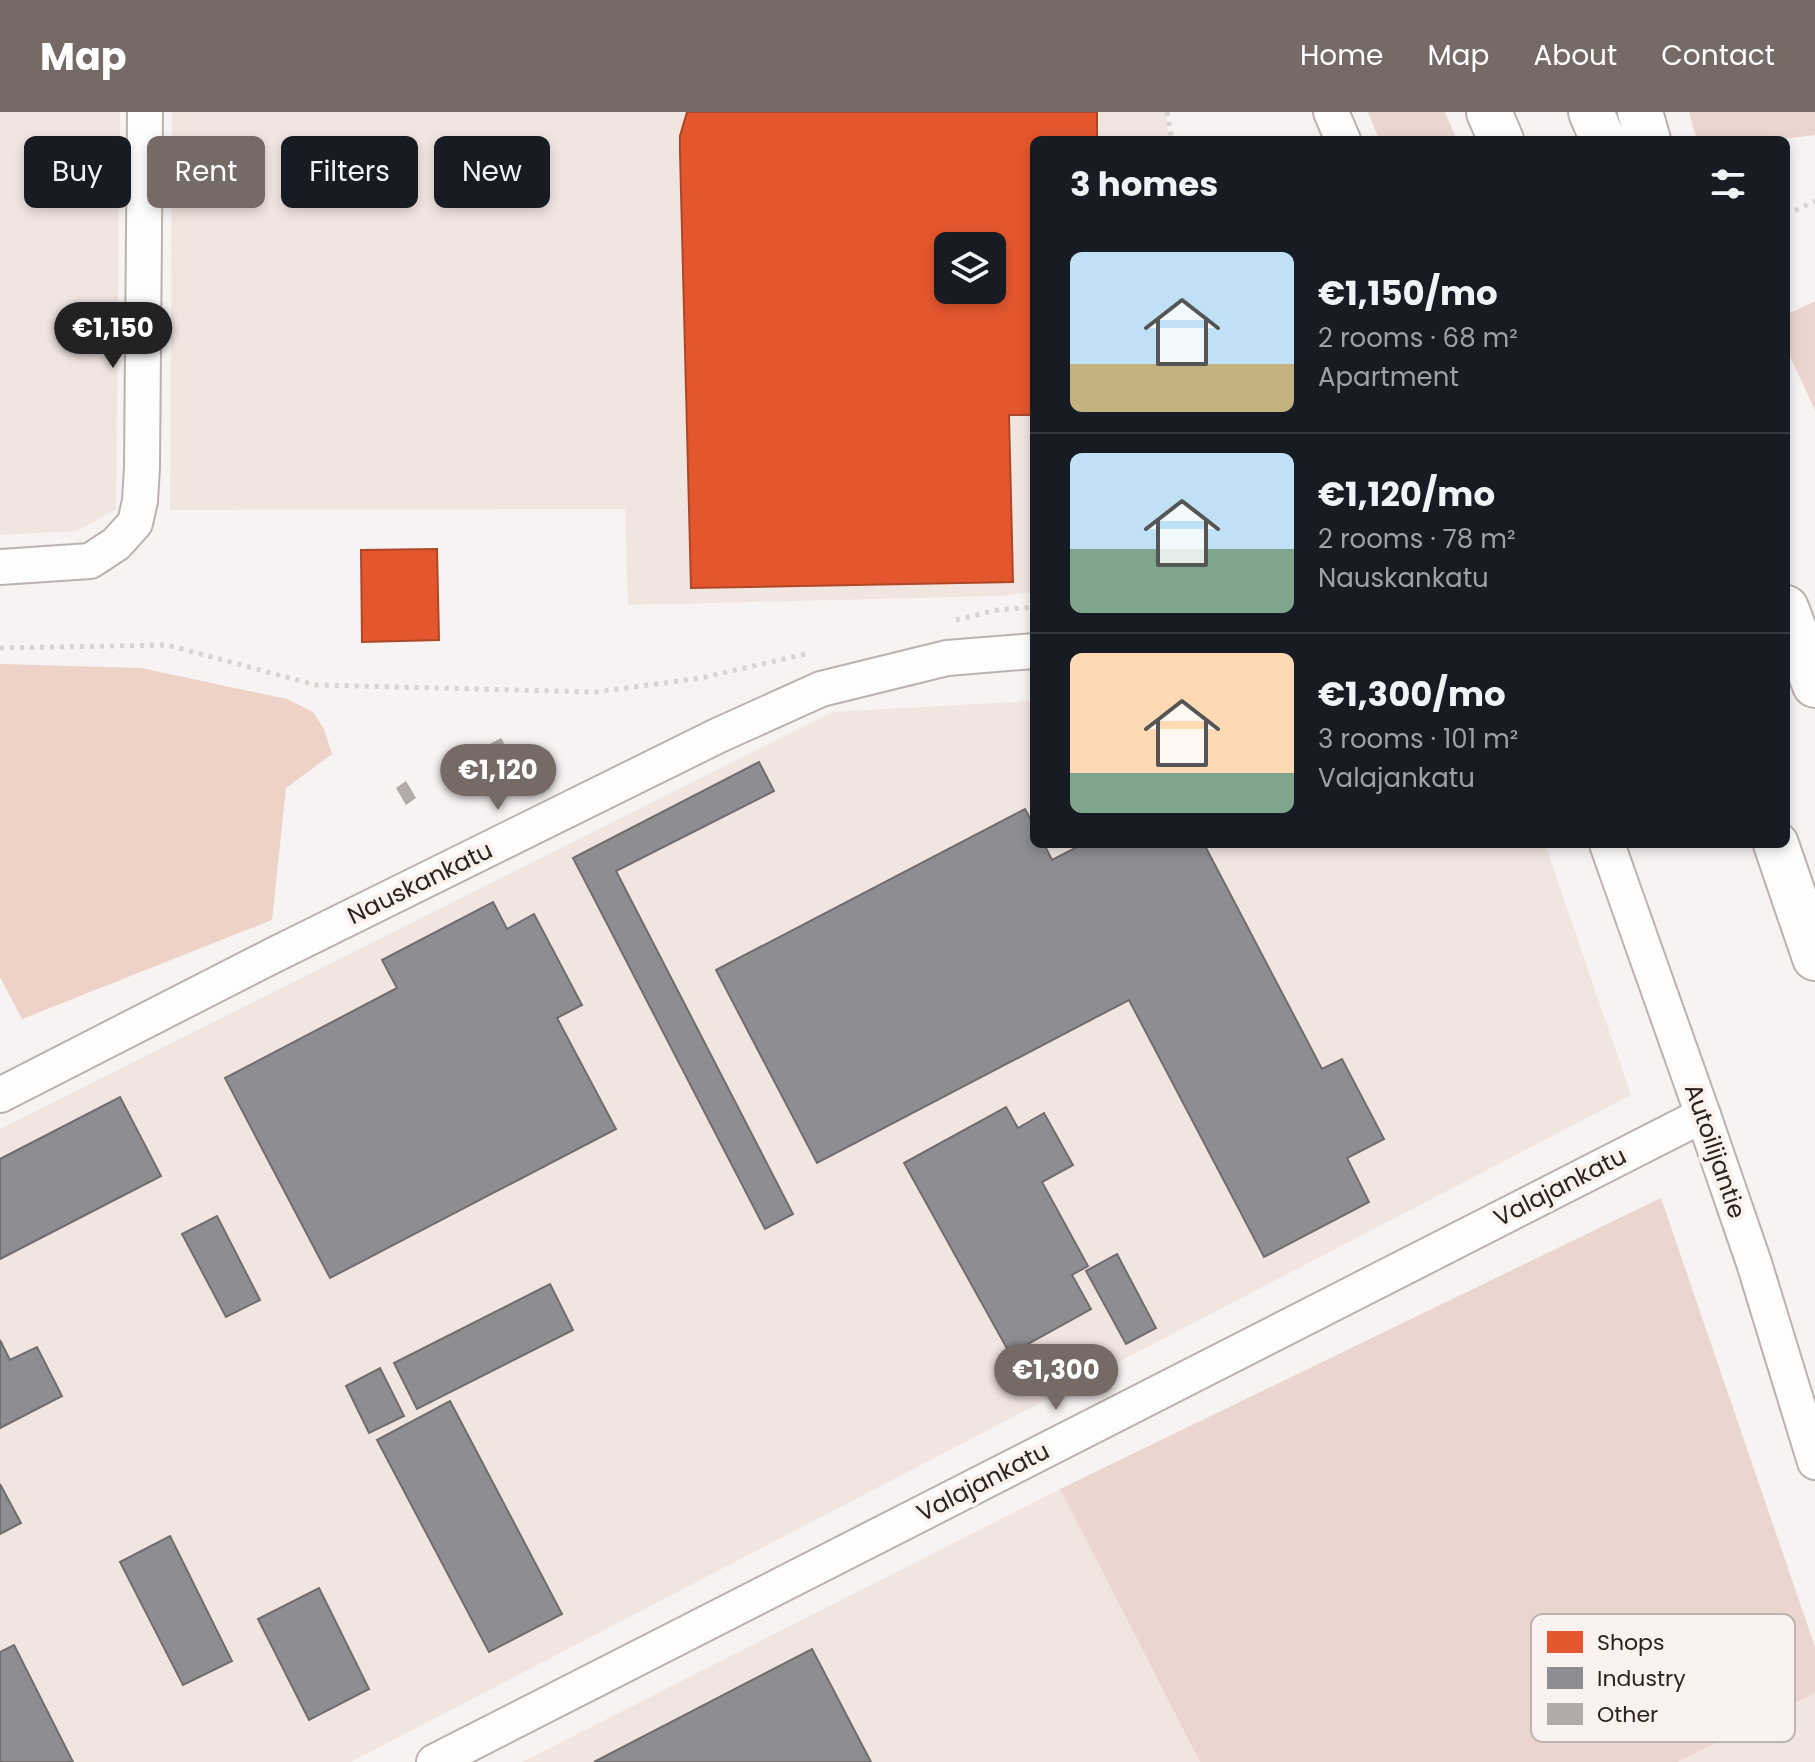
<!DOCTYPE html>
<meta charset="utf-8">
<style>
:root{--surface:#171b24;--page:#242831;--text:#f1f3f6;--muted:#9ea1a6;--line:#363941;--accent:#756a66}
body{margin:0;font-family:Poppins,sans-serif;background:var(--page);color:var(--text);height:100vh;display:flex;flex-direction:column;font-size:30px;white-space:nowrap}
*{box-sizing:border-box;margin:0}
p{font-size:26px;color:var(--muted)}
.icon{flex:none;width:44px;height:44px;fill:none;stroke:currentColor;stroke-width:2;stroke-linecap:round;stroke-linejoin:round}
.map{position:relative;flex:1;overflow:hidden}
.drawer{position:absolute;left:1030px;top:24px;width:760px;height:712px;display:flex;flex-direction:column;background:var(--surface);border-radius:12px;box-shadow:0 4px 12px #0003}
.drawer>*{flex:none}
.guide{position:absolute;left:24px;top:24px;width:760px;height:72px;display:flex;gap:16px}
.buttons{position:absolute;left:934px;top:120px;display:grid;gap:16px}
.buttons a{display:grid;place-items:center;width:72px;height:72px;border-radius:12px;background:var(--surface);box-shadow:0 4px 12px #0003;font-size:40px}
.price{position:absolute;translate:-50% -68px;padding:0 18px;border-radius:28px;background:var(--accent);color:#fff;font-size:26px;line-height:52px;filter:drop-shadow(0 2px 4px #0008)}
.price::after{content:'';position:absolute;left:50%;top:48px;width:24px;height:18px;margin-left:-12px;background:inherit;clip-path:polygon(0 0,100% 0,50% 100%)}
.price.active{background:#222;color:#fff}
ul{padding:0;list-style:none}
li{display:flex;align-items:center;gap:24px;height:200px;padding:0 40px}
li+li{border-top:2px solid var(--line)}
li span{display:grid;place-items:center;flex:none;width:224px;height:160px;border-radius:12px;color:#555}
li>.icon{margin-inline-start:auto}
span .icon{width:96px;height:96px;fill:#fffc;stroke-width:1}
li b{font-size:34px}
h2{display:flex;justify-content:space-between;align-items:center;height:96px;padding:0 40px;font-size:34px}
.tag{padding:0 28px;border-radius:12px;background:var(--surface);box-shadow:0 4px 12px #0003;font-size:28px;line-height:72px}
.tag.active{background:var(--accent);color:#fff}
header{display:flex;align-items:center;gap:48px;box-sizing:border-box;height:112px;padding:0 40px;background:var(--accent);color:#fff}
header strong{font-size:38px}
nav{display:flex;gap:44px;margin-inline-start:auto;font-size:28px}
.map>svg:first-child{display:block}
</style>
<header>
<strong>Map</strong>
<nav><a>Home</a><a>Map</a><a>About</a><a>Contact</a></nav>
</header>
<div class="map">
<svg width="1815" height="1650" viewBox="0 0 1815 1650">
<rect width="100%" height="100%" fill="#f7f3f2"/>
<!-- built -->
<g fill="#f1e5e0" fill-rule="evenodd">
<polygon points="0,0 120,0 116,397 77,419 0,423"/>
<path d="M172,0h993l5,28h-136v452l-34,4 -372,9 -3,-96 -455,1zM948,134h44v44h-44z"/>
<polygon points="1034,589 1034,732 1545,732 1631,983 351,1650 0,1650 0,1017 832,600"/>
<polygon points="1060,1377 1200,1650 522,1650"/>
<polygon points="1815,1581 1815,1650 1678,1650"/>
</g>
<!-- green -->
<g fill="#ead6ce">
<polygon points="1368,0 1445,0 1457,28 1379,28"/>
<polygon points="1689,0 1815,0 1815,23 1777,28 1697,28"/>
<polygon points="1815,189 1815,298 1786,236 1786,203"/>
<polygon points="1661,1086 1815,1535 1815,1581 1678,1650 1200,1650 1060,1377"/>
</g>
<!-- forest -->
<polygon fill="#ecd2c7" points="0,552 141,556 287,587 313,600 324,617 332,642 286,676 272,808 22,907 0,865"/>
<!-- shops -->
<g fill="#e4572e" stroke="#ae4728" stroke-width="2" fill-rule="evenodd">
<path d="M687,0h410v28h-63v275h-25l4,167 -322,6 -11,-436v-16zM948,134h44v44h-44z"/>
<polygon points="437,437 439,528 362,530 361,438"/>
</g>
<!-- industry -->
<g fill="#8d8d92" stroke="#716d6e" stroke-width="2">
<polygon points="759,650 774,679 616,759 793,1102 765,1117 573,746"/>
<polygon points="1025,697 1034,714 1034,732 1044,732 1052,748 1083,732 1204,732 1322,957 1342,947 1384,1027 1347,1046 1369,1090 1264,1145 1129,888 817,1051 716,858"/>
<polygon points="493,790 507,817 534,802 582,893 557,906 616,1017 330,1166 225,966 397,876 382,848"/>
<polygon points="120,985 161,1064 0,1147 0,1047"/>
<polygon points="1006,995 1018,1016 1044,1001 1073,1053 1042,1070 1088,1154 1072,1163 1091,1197 1010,1242 904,1051"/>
<polygon points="217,1104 260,1188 226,1205 182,1122"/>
<polygon points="1117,1142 1156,1216 1126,1232 1086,1159"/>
<polygon points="550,1172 573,1218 417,1297 394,1251"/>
<polygon points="0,1228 10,1248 37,1235 62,1284 0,1316"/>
<polygon points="380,1256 404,1304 369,1321 346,1274"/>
<polygon points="450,1289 562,1502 489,1540 377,1328"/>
<polygon points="0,1372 21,1411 0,1422"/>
<polygon points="170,1424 232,1549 183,1573 120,1450"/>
<polygon points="319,1476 369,1577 309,1608 258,1507"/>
<polygon points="14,1533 73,1650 0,1650 0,1540"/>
<polygon points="812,1537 871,1650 594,1650"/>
</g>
<!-- building -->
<g fill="#b2aaa7">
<polygon points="501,626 507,636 490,646 484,635"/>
<polygon points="406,669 416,686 406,693 396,676"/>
</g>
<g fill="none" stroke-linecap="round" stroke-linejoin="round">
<defs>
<g id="street">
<polyline points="1331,0 1343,28"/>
<polyline points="0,455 90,449 116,432 135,411 140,389 142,355 145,0"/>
<polyline points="1607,732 1703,1003 1754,1151 1815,1350"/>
<polyline points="0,983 274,843 717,624 821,577 947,546 1034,539"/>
<polyline points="434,1650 1703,1003"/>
</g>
<g id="highway">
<polyline points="1489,0 1501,28"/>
<polyline points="1591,0 1603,28"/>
<polyline points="1640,0 1648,28"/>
<polyline points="1786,496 1815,573"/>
<polyline points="1776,732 1815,846"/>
</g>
</defs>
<!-- street casing -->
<use href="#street" stroke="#bab2ae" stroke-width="38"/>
<!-- highway casing -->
<use href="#highway" stroke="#bab2ae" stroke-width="48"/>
<!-- path -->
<g stroke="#d5d4d3" stroke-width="5" stroke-dasharray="4 6" stroke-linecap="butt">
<polyline points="1167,0 1172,28"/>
<polyline points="1786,103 1815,89"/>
<polyline points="956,508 997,498 1034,495"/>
<polyline points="0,536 167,533 316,573 596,580 701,566 810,541"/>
</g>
<!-- street -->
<use href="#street" stroke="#fefdfd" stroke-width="34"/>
<!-- highway -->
<use href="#highway" stroke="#fefdfd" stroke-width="44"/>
</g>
<g text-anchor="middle" stroke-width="8" stroke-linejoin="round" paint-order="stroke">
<!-- street labels -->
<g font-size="24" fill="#2f211b" stroke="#faf2ef">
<text transform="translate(420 771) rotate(-26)" y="8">Nauskankatu</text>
<text transform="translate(1715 1039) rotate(71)" y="8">Autoilijantie</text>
<text transform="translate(1560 1075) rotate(-27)" y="8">Valajankatu</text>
<text transform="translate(983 1370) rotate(-27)" y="8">Valajankatu</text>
</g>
</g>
<!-- legend -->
<rect x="1531" y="1502" width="264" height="128" rx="12" fill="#faf2ef" stroke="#bdb3af" stroke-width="2"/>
<rect x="1547" y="1519" width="36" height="22" fill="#e4572e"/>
<rect x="1547" y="1555" width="36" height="22" fill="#8d8d92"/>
<rect x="1547" y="1591" width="36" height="22" fill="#b2aaa7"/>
<g font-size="22" fill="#2f211b">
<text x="1597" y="1538">Shops</text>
<text x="1597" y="1574">Industry</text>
<text x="1597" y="1610">Other</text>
</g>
</svg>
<div class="buttons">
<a><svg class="icon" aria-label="layers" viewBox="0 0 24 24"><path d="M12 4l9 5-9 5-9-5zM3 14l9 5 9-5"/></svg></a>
</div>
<b class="price active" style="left:113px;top:258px">€1,150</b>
<b class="price" style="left:498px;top:700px">€1,120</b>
<b class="price" style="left:1056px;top:1300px">€1,300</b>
<div class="guide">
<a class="tag">Buy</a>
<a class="tag active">Rent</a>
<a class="tag">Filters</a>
<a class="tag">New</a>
</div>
<section class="drawer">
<h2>3 homes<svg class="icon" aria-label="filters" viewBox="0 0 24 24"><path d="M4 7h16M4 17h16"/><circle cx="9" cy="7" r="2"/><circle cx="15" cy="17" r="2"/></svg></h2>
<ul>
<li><span style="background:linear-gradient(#bfe0f5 70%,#c2b280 0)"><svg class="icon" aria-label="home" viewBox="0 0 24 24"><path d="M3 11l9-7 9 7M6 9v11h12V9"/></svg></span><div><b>€1,150/mo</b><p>2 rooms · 68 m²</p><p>Apartment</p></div></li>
<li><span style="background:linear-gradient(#bfe0f5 60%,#7fa58c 0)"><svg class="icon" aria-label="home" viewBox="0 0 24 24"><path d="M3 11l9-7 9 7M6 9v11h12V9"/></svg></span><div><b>€1,120/mo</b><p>2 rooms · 78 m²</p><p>Nauskankatu</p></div></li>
<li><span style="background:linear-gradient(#ffd9b3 75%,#7fa58c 0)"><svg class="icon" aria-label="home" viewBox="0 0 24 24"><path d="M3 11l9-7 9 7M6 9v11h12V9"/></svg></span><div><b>€1,300/mo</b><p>3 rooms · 101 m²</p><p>Valajankatu</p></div></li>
</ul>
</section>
</div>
